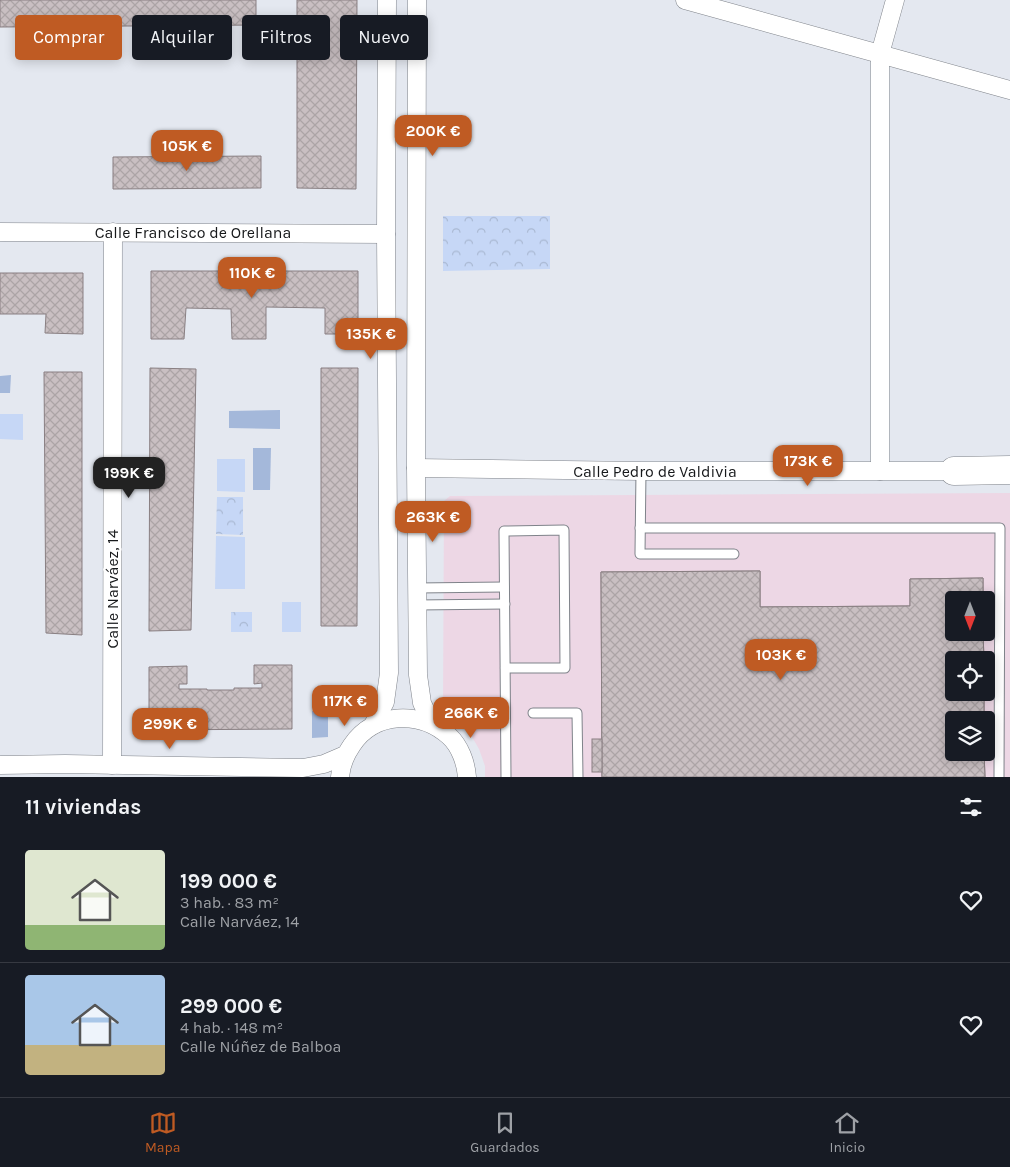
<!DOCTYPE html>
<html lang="es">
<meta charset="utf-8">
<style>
:root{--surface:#171b24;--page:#20242c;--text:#f1f3f6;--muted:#9ea1a6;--line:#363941;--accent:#bf5b23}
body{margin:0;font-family:Karla,sans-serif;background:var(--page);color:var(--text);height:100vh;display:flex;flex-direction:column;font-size:19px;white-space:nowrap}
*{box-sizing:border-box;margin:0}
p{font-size:16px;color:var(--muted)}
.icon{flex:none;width:28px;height:28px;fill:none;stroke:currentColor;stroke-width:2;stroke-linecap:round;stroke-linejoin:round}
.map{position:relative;height:777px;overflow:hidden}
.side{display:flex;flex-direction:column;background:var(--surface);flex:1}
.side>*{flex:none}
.top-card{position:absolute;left:15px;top:15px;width:500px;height:45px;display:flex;gap:10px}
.needle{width:32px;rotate:180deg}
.buttons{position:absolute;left:945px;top:591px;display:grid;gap:10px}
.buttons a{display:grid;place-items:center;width:50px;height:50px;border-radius:5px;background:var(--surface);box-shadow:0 2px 12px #0003;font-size:25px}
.price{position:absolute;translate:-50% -42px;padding:0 11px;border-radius:10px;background:var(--accent);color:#fff;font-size:16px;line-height:32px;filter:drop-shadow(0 1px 2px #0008)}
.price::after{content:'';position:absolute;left:50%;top:30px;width:15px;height:11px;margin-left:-8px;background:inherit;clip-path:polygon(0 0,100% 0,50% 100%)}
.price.current{background:#222;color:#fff}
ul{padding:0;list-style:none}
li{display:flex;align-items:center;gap:15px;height:125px;padding:0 25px}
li+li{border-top:1px solid var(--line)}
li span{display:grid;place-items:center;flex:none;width:140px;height:100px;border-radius:5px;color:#555}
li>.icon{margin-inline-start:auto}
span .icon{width:60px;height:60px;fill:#fffc;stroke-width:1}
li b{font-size:21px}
h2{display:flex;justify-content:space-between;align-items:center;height:60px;padding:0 25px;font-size:21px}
.tag{padding:0 18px;border-radius:5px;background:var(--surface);box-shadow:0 2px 12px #0003;font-size:18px;line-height:45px}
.tag.current{background:var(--accent);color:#fff}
.menu{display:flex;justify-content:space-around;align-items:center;height:70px;border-top:1px solid var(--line);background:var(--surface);font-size:14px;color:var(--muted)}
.menu a{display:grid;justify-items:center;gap:2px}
.menu .current{color:var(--accent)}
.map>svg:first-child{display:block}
</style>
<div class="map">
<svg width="1010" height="777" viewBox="0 0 1010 777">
<defs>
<pattern id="park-crowns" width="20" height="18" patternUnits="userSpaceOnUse" patternTransform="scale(1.25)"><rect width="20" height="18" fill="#c6d7f6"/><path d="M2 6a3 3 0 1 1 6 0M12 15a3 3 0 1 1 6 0" fill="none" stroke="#a9b8d2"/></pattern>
<pattern id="building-cross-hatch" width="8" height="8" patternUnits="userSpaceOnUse" patternTransform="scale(1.25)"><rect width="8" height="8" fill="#c9bfc2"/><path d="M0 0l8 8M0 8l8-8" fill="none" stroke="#aca4a6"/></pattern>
</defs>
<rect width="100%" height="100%" fill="#e4e8f0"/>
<!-- medical -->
<path fill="#edd7e5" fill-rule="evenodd" d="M1010,493v284h-525v-11l-6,-17 -11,-19 -25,-21 1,-208 6,-5zM954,600h32v32h-32zM954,660h32v32h-32zM954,720h32v32h-32z"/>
<!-- park -->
<g fill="url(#park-crowns)">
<polygon points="443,216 550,216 550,269 443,271"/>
<polygon points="217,497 243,497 243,535 216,534"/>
<rect x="231" y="612" width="21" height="20"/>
</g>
<!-- pitch -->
<g fill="#c6d7f6">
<polygon points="0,414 23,414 23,440 0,439"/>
<polygon points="217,459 245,459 245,492 217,491"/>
<polygon points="216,536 245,537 245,589 215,589"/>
<rect x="282" y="602" width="19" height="30"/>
</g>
<!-- water -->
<g fill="#a4b8da">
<polygon points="11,375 10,393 0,393 0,376"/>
<polygon points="280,410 280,429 229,428 229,411"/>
<polygon points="253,448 271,448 270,490 253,490"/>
<polygon points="312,711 328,711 328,737 312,738"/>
</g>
<!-- building -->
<g fill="url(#building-cross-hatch)" stroke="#897f82" fill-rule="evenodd">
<polygon points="0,0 256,0 256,25 0,27"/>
<polygon points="297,0 357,0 356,189 297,188"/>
<polygon points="261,156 261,188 113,189 113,157"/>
<polygon points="151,271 358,271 358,334 325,334 325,308 266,307 266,339 232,339 231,309 186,308 184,339 151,339"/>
<polygon points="0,273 83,273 83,334 45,333 46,314 0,314"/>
<polygon points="150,368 196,369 191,630 149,631"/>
<polygon points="321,368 358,368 357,626 321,626"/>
<polygon points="44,372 82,372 82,635 46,633"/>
<path d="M760,571v36l150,-1v-27l73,-1v22h-29v32h29l1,28h-30v32h30v28h-30v32h30l1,25h-383l-1,-205zM716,653v29l-96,1v-29zM765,653h162v29l-162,1zM765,732l163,1v27l-163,-1zM621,733h58v26l-58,1z"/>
<polygon points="760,571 760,607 910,606 910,579 983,578 983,600 954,600 954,632 983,632 984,660 954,660 954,692 984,692 984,720 954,720 954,752 984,752 985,777 602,777 601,572"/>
<polygon points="254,665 292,665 292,729 149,730 149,667 187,666 187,684 179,684 179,689 207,689 207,690 234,690 234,688 262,688 262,683 254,684"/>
<rect x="592" y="739" width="10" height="33"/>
</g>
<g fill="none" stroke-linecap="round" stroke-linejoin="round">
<defs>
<g id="service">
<polyline points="641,471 640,554 734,554"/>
<polyline points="640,528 1000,528 999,777"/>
<polyline points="417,588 504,587"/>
<polyline points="417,605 505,604"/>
<path d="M505,668h60l-1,-138 -60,1c1,82 1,164 2,246"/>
<polyline points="533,713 577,713 578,777"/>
</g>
<g id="minor">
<polyline points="417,0 416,468 418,675 422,703 432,724"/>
<polyline points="685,0 1010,90"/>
<polyline points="0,232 386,234"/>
<polyline points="416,468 641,471 954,471"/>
<polyline points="880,471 880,54 895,0"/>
<polyline points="373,725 385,702 389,673 386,234 387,0"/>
<polyline points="0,765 65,764 303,768 324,764 345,755"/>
<polyline points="112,765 113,232"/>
<path d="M340,777c1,-12 5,-22 12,-32 22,-33 68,-35 97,-9 11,10 17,27 18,41"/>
</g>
<polyline id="primary" points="954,471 1010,470"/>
</defs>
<!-- service casing -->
<use href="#service" stroke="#7f838a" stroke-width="11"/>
<!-- minor casing -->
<use href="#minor" stroke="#7f838a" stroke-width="19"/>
<!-- primary casing -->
<use href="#primary" stroke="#7f838a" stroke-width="29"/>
<!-- service -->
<use href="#service" stroke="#fff" stroke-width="9"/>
<!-- minor -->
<use href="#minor" stroke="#fff" stroke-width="18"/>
<!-- primary -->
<use href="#primary" stroke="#fff" stroke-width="28"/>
</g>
<g text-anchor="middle" stroke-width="4.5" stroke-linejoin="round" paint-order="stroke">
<!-- street labels -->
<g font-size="16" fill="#17191b" stroke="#fff">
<text x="193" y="238">Calle Francisco de Orellana</text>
<text x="655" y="477">Calle Pedro de Valdivia</text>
<text transform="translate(112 589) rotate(-90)" y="6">Calle Narváez, 14</text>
</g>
</g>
</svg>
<div class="buttons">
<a><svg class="needle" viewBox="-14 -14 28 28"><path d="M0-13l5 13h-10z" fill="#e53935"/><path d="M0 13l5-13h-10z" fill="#9ea1a6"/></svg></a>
<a><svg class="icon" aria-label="locate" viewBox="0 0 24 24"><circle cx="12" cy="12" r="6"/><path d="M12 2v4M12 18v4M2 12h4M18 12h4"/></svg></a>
<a><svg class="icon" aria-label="layers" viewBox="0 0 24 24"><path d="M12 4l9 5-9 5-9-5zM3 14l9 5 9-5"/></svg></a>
</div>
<b class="price" style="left:433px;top:157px">200K €</b>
<b class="price" style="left:187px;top:172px">105K €</b>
<b class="price" style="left:252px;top:299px">110K €</b>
<b class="price" style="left:371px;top:360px">135K €</b>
<b class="price" style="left:808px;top:487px">173K €</b>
<b class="price current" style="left:129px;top:499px">199K €</b>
<b class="price" style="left:433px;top:543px">263K €</b>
<b class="price" style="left:781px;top:681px">103K €</b>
<b class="price" style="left:345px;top:727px">117K €</b>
<b class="price" style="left:471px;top:739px">266K €</b>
<b class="price" style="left:170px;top:750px">299K €</b>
<div class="top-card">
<a class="tag current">Comprar</a>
<a class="tag">Alquilar</a>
<a class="tag">Filtros</a>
<a class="tag">Nuevo</a>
</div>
</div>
<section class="side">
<h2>11 viviendas<svg class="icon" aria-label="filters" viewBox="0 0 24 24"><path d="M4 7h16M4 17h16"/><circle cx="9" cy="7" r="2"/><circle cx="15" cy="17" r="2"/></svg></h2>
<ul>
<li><span style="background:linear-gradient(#dfe7d0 75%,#8fb573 0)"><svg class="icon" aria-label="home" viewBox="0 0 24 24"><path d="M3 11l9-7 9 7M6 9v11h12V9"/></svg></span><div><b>199 000 €</b><p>3 hab. · 83 m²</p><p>Calle Narváez, 14</p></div><svg class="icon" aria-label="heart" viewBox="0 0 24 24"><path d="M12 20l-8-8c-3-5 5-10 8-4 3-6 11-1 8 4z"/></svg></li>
<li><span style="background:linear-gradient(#a9c7e8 70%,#c2b280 0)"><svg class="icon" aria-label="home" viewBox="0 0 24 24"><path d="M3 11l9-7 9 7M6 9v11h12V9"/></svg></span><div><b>299 000 €</b><p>4 hab. · 148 m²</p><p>Calle Núñez de Balboa</p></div><svg class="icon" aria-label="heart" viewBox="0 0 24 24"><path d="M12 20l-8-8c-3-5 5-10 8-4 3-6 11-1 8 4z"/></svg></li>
</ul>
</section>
<nav class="menu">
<a class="current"><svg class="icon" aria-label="map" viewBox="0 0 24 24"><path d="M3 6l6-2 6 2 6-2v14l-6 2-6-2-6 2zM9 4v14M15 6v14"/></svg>Mapa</a>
<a><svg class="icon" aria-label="saved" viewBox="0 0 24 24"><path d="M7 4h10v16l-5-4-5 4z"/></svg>Guardados</a>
<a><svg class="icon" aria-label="home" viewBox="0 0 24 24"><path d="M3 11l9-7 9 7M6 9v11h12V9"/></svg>Inicio</a>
</nav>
